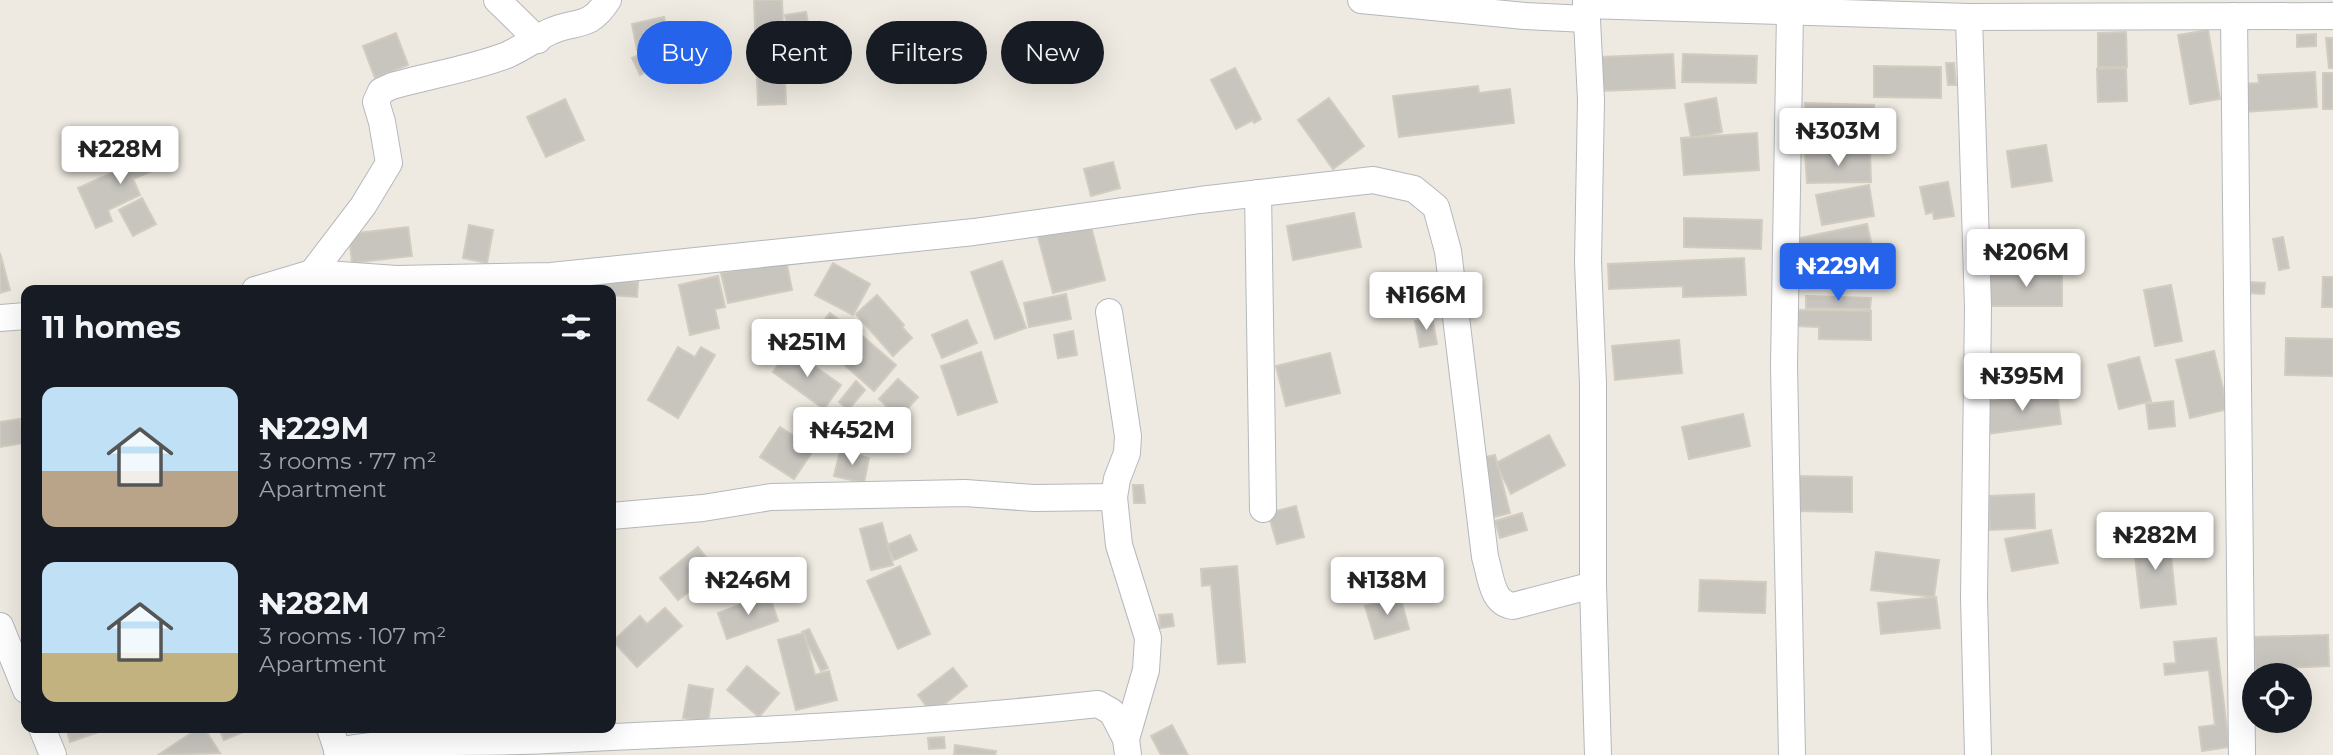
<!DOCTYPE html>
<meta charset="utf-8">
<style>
:root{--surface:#171b24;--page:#20242c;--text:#f1f3f6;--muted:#9ea1a6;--accent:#2563eb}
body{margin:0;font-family:Montserrat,sans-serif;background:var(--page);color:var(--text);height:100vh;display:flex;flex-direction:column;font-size:26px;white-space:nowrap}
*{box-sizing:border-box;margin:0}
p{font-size:23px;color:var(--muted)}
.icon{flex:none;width:38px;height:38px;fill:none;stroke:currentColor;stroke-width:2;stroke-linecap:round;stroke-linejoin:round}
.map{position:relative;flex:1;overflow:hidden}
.drawer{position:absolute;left:21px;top:285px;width:595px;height:448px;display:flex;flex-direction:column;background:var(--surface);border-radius:14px;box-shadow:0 7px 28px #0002}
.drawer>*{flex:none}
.guide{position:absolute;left:637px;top:21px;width:665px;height:63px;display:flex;gap:14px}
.fabs{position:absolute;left:2242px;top:663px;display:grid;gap:14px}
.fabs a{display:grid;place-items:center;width:70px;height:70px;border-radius:50%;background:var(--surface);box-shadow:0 7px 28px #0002;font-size:35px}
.price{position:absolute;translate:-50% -60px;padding:0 16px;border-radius:7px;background:#fff;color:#222;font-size:23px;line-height:46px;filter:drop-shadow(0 2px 4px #0008)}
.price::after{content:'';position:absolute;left:50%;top:42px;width:21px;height:16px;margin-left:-10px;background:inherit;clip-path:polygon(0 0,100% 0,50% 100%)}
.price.current{background:var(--accent);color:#fff}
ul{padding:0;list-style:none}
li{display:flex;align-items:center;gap:21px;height:175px;padding:0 21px}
li span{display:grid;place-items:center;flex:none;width:196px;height:140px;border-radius:14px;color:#555}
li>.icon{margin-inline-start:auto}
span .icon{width:84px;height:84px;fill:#fffc;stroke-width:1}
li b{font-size:30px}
h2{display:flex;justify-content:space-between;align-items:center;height:84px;padding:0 21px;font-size:30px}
.chip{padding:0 24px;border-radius:32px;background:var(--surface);box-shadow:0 7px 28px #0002;font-size:24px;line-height:63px}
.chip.current{background:var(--accent);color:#fff}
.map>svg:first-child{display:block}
</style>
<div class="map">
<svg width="2333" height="755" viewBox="0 0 2333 755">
<rect width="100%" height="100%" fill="#eeeae1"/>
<!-- building -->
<g fill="#c8c5bf" stroke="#d2ccc0" stroke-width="2">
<polygon points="754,0 782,0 786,104 758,105"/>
<polygon points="806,12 817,75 796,79 785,15"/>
<polygon points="664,17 669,43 637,50 632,24"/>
<polygon points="836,26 839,43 823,46 819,29"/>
<polygon points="2208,30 2220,99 2190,104 2178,35"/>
<polygon points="2126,32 2127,67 2098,67 2098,33"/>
<polygon points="396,33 408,65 375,78 363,46"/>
<polygon points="2316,34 2316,46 2297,47 2297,35"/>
<polygon points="2326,38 2333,38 2333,68 2329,68"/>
<polygon points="642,53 650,70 640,75 632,58"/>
<polygon points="1673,54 1675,88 1602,91 1600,57"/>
<polygon points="1683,54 1757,56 1756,83 1682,82"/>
<polygon points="1946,63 1954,63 1956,85 1948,85"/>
<polygon points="1874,66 1941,67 1941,98 1874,97"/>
<polygon points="1235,68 1261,119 1254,123 1253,120 1236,129 1211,80"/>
<polygon points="2126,68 2127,101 2098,102 2097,69"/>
<polygon points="2315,72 2317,107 2245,112 2243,84 2259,83 2258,75"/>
<rect x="2323" y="73" width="10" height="36"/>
<polygon points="1478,86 1479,93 1510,89 1514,123 1399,137 1393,96"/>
<polygon points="1329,98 1364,146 1333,169 1298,120"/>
<polygon points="1716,98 1722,132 1691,138 1685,104"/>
<polygon points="565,99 584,140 546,157 527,117"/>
<polygon points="1805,103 1874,105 1873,135 1804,133"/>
<polygon points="1757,133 1759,170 1684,175 1681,138"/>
<polygon points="2046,145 2052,181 2012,187 2007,151"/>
<polygon points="172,146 178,160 133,179 140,195 108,210 112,221 96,228 78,188"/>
<polygon points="1870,152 1871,182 1807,183 1805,154"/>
<polygon points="1113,162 1120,188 1091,196 1084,169"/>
<polygon points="1948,182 1954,216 1934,219 1933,212 1926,214 1920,187"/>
<polygon points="1869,185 1874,216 1822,225 1816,195"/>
<polygon points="142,198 156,224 133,236 119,210"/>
<polygon points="1354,213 1361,247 1293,260 1287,226"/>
<polygon points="1684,218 1762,220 1761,249 1684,247"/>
<polygon points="1089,219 1105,280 1053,293 1037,233"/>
<polygon points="1867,224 1874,256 1801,270 1795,239"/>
<polygon points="469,225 493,230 487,263 463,258"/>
<polygon points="408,227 412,256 352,263 349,234"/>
<polygon points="2283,237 2289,268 2279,270 2273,239"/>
<polygon points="0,253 10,290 0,293"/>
<polygon points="1744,258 1746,295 1683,297 1683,286 1609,289 1608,264"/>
<polygon points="786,260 792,290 728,303 721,273"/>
<polygon points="1002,261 1026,328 995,339 971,272"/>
<polygon points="833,263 870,284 853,315 815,295"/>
<polygon points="2062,271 2062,306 1990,306 1989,272"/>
<polygon points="718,276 725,307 715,309 719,328 690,335 679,285"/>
<polygon points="2323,277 2333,277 2333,307 2322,307"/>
<polygon points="600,279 638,282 637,297 611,295 611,290 599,290"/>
<polygon points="2250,282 2265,283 2264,294 2249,293"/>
<polygon points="2171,285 2182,341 2155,346 2144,290"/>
<polygon points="1066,294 1071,319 1029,327 1024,303"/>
<polygon points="877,295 904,325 902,327 912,338 893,356 856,314"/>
<polygon points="1806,296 1871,298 1870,309 1806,308"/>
<polygon points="1796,310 1871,311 1871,340 1819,339 1819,327 1795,326"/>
<polygon points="830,313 853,331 834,355 811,337"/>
<polygon points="1432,318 1437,344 1420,347 1415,321"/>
<polygon points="967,320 977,343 942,358 932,335"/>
<polygon points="1073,331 1077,355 1058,358 1054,335"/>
<polygon points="859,333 896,365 874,391 838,359"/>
<polygon points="2286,338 2333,339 2333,376 2285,375"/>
<polygon points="1679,340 1682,373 1615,380 1612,346"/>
<polygon points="678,347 695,357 701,347 715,355 678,418 648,400"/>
<polygon points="790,349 841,385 824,409 773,372"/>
<polygon points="2214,351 2228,409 2190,418 2176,360"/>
<polygon points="981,352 997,402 958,415 941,366"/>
<polygon points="1330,353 1340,393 1286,406 1276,366"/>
<polygon points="2139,357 2151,401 2119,409 2108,365"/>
<polygon points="898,379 918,397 899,418 879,399"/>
<polygon points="856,381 865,390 848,410 839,402"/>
<polygon points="2057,392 2061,424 1988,434 1983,402"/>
<polygon points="2173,401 2175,426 2149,429 2146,404"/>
<polygon points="1743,414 1750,446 1689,459 1682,427"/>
<polygon points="20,419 24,443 0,447 0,422"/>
<polygon points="780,427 814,449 794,479 760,457"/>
<polygon points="1549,435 1565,465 1511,494 1496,463"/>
<polygon points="840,451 869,458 864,483 834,476"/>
<polygon points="1495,455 1510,513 1487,519 1472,460"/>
<polygon points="1796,476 1852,477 1852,512 1796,511"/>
<polygon points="1133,485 1143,485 1145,503 1134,503"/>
<polygon points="2034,494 2035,528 1990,530 1989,496"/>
<polygon points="1296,506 1304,537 1277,544 1268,513"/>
<polygon points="1522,513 1527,530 1500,538 1495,521"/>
<polygon points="882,523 893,565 871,570 860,529"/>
<polygon points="2051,530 2058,563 2012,571 2005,539"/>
<polygon points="910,535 917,550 894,560 887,545"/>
<polygon points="2169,536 2176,604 2141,608 2133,540"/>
<polygon points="698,547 716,570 678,600 660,578"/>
<polygon points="1876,552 1939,560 1934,597 1871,590"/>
<polygon points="900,566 930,634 898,649 867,581"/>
<polygon points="1237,566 1245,662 1218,664 1211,585 1202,586 1201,569"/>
<polygon points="1700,580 1766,582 1765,613 1699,611"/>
<polygon points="769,594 778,621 727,639 718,613"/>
<polygon points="1400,596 1409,629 1375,639 1365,606"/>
<polygon points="1936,597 1940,628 1881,634 1878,603"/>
<polygon points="665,608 682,626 637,667 613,641 640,616 647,624"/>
<polygon points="1172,614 1174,626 1160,628 1159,615"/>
<polygon points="809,629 828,668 821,671 802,632"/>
<polygon points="804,633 815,675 829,671 837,700 796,710 778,640"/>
<polygon points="2328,635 2329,666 2255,669 2254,637"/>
<polygon points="2216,638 2229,747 2202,751 2199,727 2215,725 2209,670 2165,675 2164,664 2176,663 2174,642"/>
<polygon points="747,666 779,693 759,717 727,690"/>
<polygon points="953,668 967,686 932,714 918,695"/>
<polygon points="689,685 713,689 708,722 683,718"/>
<polygon points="1172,725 1188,755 1161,755 1151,736"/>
<polygon points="66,728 106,728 107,729 70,742"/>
<polygon points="199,728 204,728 220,753 158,755"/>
<polygon points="219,728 253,728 224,740"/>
<polygon points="944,737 945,748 929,749 928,738"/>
<polygon points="955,745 996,751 995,755 954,755"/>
</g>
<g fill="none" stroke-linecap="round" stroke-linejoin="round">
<defs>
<g id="minor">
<polyline points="497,0 538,40"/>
<polyline points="1361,0 1525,16 1586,19"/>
<polyline points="1586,0 1591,100 1588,262 1593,384 1593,585"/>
<polyline points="1586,5 1969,17 2333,16"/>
<polyline points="1790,12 1784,366 1792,755"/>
<polyline points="2234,16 2242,755"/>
<polyline points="1969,17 1978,308 1974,597 1978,755"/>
<polyline points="1258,193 1263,509"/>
<path d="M312,273l51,-67 26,-43 -7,-41 -6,-20 5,-11 11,-5c35,-10 82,-18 115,-31 15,-7 28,-16 42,-23 27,-13 39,-1 59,-32"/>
<path d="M255,290l57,-17 84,6 155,-3 423,-44 226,-32 173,-20 41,9 22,18 12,44 37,306c6,19 6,46 28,49l80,-21 5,170"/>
<polyline points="1109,312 1128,436 1127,453 1117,479 1114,497 1119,545 1148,638 1146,670 1126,739"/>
<polyline points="0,318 26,316"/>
<polyline points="611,516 703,508 771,497 965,493 1034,498 1114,497"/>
<polyline points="0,626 26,690"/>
<polyline points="42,728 53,755"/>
<polyline points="330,728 339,755"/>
<path d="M337,751c70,-13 140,-7 211,-11 184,-8 367,-16 550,-36l14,8 14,27 2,16"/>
</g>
</defs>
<!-- minor casing -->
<use href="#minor" stroke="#b4b8bd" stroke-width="28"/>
<!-- minor -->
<use href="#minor" stroke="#fff" stroke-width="26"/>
</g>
</svg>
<div class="fabs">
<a><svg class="icon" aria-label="locate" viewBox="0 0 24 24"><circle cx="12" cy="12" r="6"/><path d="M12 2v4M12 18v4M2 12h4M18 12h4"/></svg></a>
</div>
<b class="price" style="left:1838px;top:168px">₦303M</b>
<b class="price" style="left:120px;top:186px">₦228M</b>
<b class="price" style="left:2026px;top:289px">₦206M</b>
<b class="price current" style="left:1838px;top:303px">₦229M</b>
<b class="price" style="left:1426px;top:332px">₦166M</b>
<b class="price" style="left:807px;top:379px">₦251M</b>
<b class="price" style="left:2022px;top:413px">₦395M</b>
<b class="price" style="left:852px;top:467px">₦452M</b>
<b class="price" style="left:2155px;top:572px">₦282M</b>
<b class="price" style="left:748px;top:617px">₦246M</b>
<b class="price" style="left:1387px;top:617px">₦138M</b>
<div class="guide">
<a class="chip current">Buy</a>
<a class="chip">Rent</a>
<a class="chip">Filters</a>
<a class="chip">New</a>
</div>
<section class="drawer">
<h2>11 homes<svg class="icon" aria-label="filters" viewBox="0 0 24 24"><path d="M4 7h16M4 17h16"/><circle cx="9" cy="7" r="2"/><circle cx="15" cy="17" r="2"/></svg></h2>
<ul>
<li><span style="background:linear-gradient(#bfe0f5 60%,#b9a48a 0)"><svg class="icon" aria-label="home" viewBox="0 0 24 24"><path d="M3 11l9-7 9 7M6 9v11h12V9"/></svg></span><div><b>₦229M</b><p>3 rooms · 77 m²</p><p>Apartment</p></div></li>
<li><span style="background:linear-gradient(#bfe0f5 65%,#c2b280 0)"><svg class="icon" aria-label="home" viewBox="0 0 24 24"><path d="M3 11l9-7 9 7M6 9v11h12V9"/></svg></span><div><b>₦282M</b><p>3 rooms · 107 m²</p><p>Apartment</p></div></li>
</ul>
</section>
</div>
